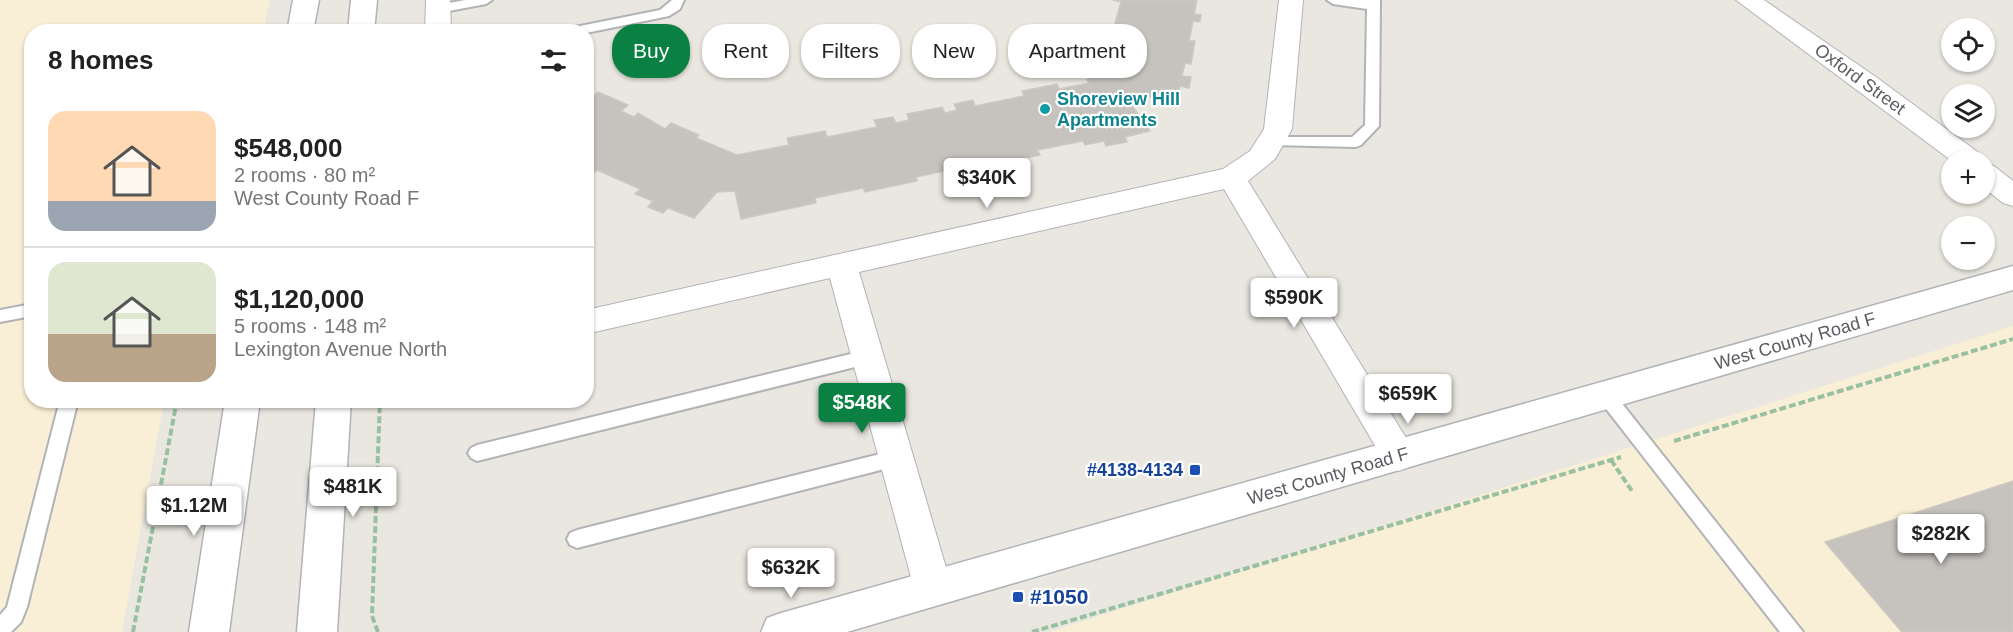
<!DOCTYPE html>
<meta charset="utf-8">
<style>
:root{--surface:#fff;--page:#f6f6f6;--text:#222;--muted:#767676;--line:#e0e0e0;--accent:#0b8043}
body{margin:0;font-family:Arial,sans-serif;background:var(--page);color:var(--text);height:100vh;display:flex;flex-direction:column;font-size:22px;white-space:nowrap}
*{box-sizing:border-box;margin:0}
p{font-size:20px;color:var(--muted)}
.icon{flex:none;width:33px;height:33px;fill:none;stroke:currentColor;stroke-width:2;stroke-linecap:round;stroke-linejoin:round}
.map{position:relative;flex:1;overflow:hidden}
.sheet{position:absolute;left:24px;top:24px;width:570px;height:384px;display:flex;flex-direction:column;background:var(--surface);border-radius:24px;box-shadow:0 2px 4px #0004}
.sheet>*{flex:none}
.guide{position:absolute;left:612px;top:24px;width:570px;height:54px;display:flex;gap:12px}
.tools{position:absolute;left:1941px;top:18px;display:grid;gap:12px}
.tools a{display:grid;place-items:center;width:54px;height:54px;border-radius:50%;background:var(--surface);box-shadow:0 2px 4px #0004;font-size:30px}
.price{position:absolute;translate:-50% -51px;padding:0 14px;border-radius:6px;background:#fff;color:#222;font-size:20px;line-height:39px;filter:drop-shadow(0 2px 3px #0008)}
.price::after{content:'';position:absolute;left:50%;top:36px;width:18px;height:14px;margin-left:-9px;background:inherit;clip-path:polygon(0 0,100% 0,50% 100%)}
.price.active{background:var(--accent);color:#fff}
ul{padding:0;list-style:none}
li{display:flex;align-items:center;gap:18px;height:150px;padding:0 24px}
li+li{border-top:2px solid var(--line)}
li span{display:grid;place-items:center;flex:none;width:168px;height:120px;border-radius:18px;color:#555}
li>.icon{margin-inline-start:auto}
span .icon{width:72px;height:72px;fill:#fffc;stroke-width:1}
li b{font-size:26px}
h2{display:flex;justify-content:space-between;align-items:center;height:72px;padding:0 24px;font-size:26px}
.chip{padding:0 21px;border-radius:24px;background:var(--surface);box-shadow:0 2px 4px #0004;font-size:21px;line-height:54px}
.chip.active{background:var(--accent);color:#fff}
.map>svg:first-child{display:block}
</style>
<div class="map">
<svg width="2013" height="632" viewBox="0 0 2013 632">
<rect width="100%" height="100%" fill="#eae7e0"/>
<!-- commercial -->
<g fill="#f9efd6">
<polygon points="0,0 270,0 263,31 32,32 32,400 164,401 122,632 0,632"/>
<polygon points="2013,326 2013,632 1049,632"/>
</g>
<!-- building -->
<g fill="#c6c2be" stroke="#cec9bf" stroke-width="1.5">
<polygon points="1197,0 1194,14 1201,15 1200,22 1193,21 1189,41 1195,41 1191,64 1185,63 1182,76 1191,77 1189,88 1180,86 1177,100 1143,96 1133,107 1150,131 1125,137 1127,142 1106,146 1104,141 1085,145 1083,141 1037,150 1040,155 997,164 995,159 960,166 963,172 946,175 944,171 916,177 917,181 865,192 863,188 815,198 816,203 741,219 735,191 717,192 694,218 668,208 663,213 648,207 653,201 635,194 640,189 597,170 590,176 586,174 586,97 591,99 598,92 628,105 621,111 634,117 638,113 665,129 671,123 699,135 696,138 737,155 789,145 787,138 825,131 827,137 877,127 874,120 893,117 896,123 909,120 907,114 942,107 945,113 957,110 954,104 973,100 975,106 1024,96 1022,91 1057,84 1059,89 1089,83 1087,80 1095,73 1099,74 1106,53 1098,51 1104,33 1112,34 1121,2 1113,0"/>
<polygon points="2013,481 2013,632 1902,632 1825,542"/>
</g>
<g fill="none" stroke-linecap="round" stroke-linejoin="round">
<defs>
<g id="lane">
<polygon points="465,0 492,0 486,4 438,13 432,9 433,6"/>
<polygon points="672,0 684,0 680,9 669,16 586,33 564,32 570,28 660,10"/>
<polygon points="1327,0 1380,0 1379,126 1361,145 1356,147 1269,145 1267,142 1274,137 1352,137 1365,125 1367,9 1333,4"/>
<polygon points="32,304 32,316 0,322 0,310"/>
<polygon points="867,350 873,352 875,357 873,362 867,364 477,461 471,458 468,453 471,448 477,445"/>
<polygon points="1606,389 1612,391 1803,632 1780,632 1600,401 1597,396 1600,391"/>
<polygon points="60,400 78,400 27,607 21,622 11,632 0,632 0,615 7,607"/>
<polygon points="896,450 902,452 905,458 902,464 896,466 577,548 570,545 567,539 570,533 577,530"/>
</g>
<g id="street">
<polygon points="426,0 450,0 451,32 425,32"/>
<polygon points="1279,0 1303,0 1292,129 1275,159 1248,181 1411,446 1416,456 1411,466 1399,471 1387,466 1224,189 859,272 952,588 946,600 933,606 920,600 914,588 830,278 586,334 586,310 1223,169 1250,151 1264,129"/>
<polygon points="1736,0 1764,0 1876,77 1979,153 1983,160 1952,161"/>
<polygon points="1984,163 1994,166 2013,181 2013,206 2003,203 1984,188"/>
</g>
<g id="secondary">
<polygon points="293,0 319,0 313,32 287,32"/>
<polygon points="351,0 377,0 374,32 348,32"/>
<polygon points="2013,266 2013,290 847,632 761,632 767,618 781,613"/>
<polygon points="225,400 260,400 229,632 189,632"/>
<polygon points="316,400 351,400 337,632 297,632"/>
</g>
</defs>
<!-- lane casing -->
<use href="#lane" stroke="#b1b3b7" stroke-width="4"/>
<!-- street casing -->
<use href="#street" stroke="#b1b3b7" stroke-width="2"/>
<!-- secondary casing -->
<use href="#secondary" stroke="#b0b3b7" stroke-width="3"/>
<!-- path -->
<g stroke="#99c0a1" stroke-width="4" stroke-dasharray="7 3" stroke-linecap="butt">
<polyline points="1674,441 2013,339"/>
<polyline points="1611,460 1632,491"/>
<polyline points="133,632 177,400"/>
<polyline points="378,632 372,616 380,400"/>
<polyline points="1032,632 1621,457"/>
</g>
<!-- lane -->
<use href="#lane" fill="#fff" fill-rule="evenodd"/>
<!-- street -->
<use href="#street" fill="#fff" fill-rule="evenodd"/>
<!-- secondary -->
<use href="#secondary" fill="#fff" fill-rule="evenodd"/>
</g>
<!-- markers -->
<circle fill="#0f9aa8" stroke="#fff" stroke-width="2" cx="1045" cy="109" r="6"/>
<g fill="#1a4fb4" stroke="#fff" stroke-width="2">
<rect x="1189" y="464" width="12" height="12" rx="3"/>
<rect x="1012" y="591" width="12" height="12" rx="3"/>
</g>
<g text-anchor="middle" stroke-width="4.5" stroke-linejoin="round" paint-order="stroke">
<!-- street labels -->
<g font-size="18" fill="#595c60" stroke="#fff">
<text transform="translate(1860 79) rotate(36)" y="6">Oxford Street</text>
<text transform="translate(1795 341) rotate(-16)" y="6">West County Road F</text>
<text transform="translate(1328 476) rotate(-16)" y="6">West County Road F</text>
</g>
<!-- culture labels -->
<g font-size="18" font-weight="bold" fill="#0d838f" stroke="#fff" text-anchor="start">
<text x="1057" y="105">Shoreview Hill<tspan x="1057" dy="21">Apartments</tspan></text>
</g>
<!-- transit labels -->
<g font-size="18" font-weight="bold" fill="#164399" stroke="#fff" text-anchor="end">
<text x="1183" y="476">#4138-4134</text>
</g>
<!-- near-transit labels -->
<g font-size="21" font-weight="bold" fill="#164399" stroke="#fff" text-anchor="start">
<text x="1030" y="604">#1050</text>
</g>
</g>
</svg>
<div class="tools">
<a><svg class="icon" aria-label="locate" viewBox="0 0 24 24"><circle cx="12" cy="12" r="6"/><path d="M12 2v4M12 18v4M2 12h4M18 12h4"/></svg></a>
<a><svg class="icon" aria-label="layers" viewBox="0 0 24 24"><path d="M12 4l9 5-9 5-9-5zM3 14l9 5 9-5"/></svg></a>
<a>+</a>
<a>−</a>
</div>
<b class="price" style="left:987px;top:209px">$340K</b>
<b class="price" style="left:1294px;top:329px">$590K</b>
<b class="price" style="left:1408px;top:425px">$659K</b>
<b class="price active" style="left:862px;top:434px">$548K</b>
<b class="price" style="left:353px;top:518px">$481K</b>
<b class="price" style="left:194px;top:537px">$1.12M</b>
<b class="price" style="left:1941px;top:565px">$282K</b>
<b class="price" style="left:791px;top:599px">$632K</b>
<div class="guide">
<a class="chip active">Buy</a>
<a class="chip">Rent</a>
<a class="chip">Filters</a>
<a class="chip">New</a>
<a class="chip">Apartment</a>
</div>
<section class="sheet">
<h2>8 homes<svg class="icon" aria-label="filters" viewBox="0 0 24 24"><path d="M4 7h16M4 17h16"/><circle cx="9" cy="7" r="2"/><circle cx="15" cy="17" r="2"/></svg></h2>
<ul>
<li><span style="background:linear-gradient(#ffd9b3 75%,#9aa5b1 0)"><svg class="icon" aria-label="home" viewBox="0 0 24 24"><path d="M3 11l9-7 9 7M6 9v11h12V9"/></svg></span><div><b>$548,000</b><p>2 rooms · 80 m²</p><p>West County Road F</p></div></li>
<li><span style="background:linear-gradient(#dfe7d0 60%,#b9a48a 0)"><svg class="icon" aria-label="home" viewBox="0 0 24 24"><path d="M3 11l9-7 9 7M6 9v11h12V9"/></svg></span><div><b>$1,120,000</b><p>5 rooms · 148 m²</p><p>Lexington Avenue North</p></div></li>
</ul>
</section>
</div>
